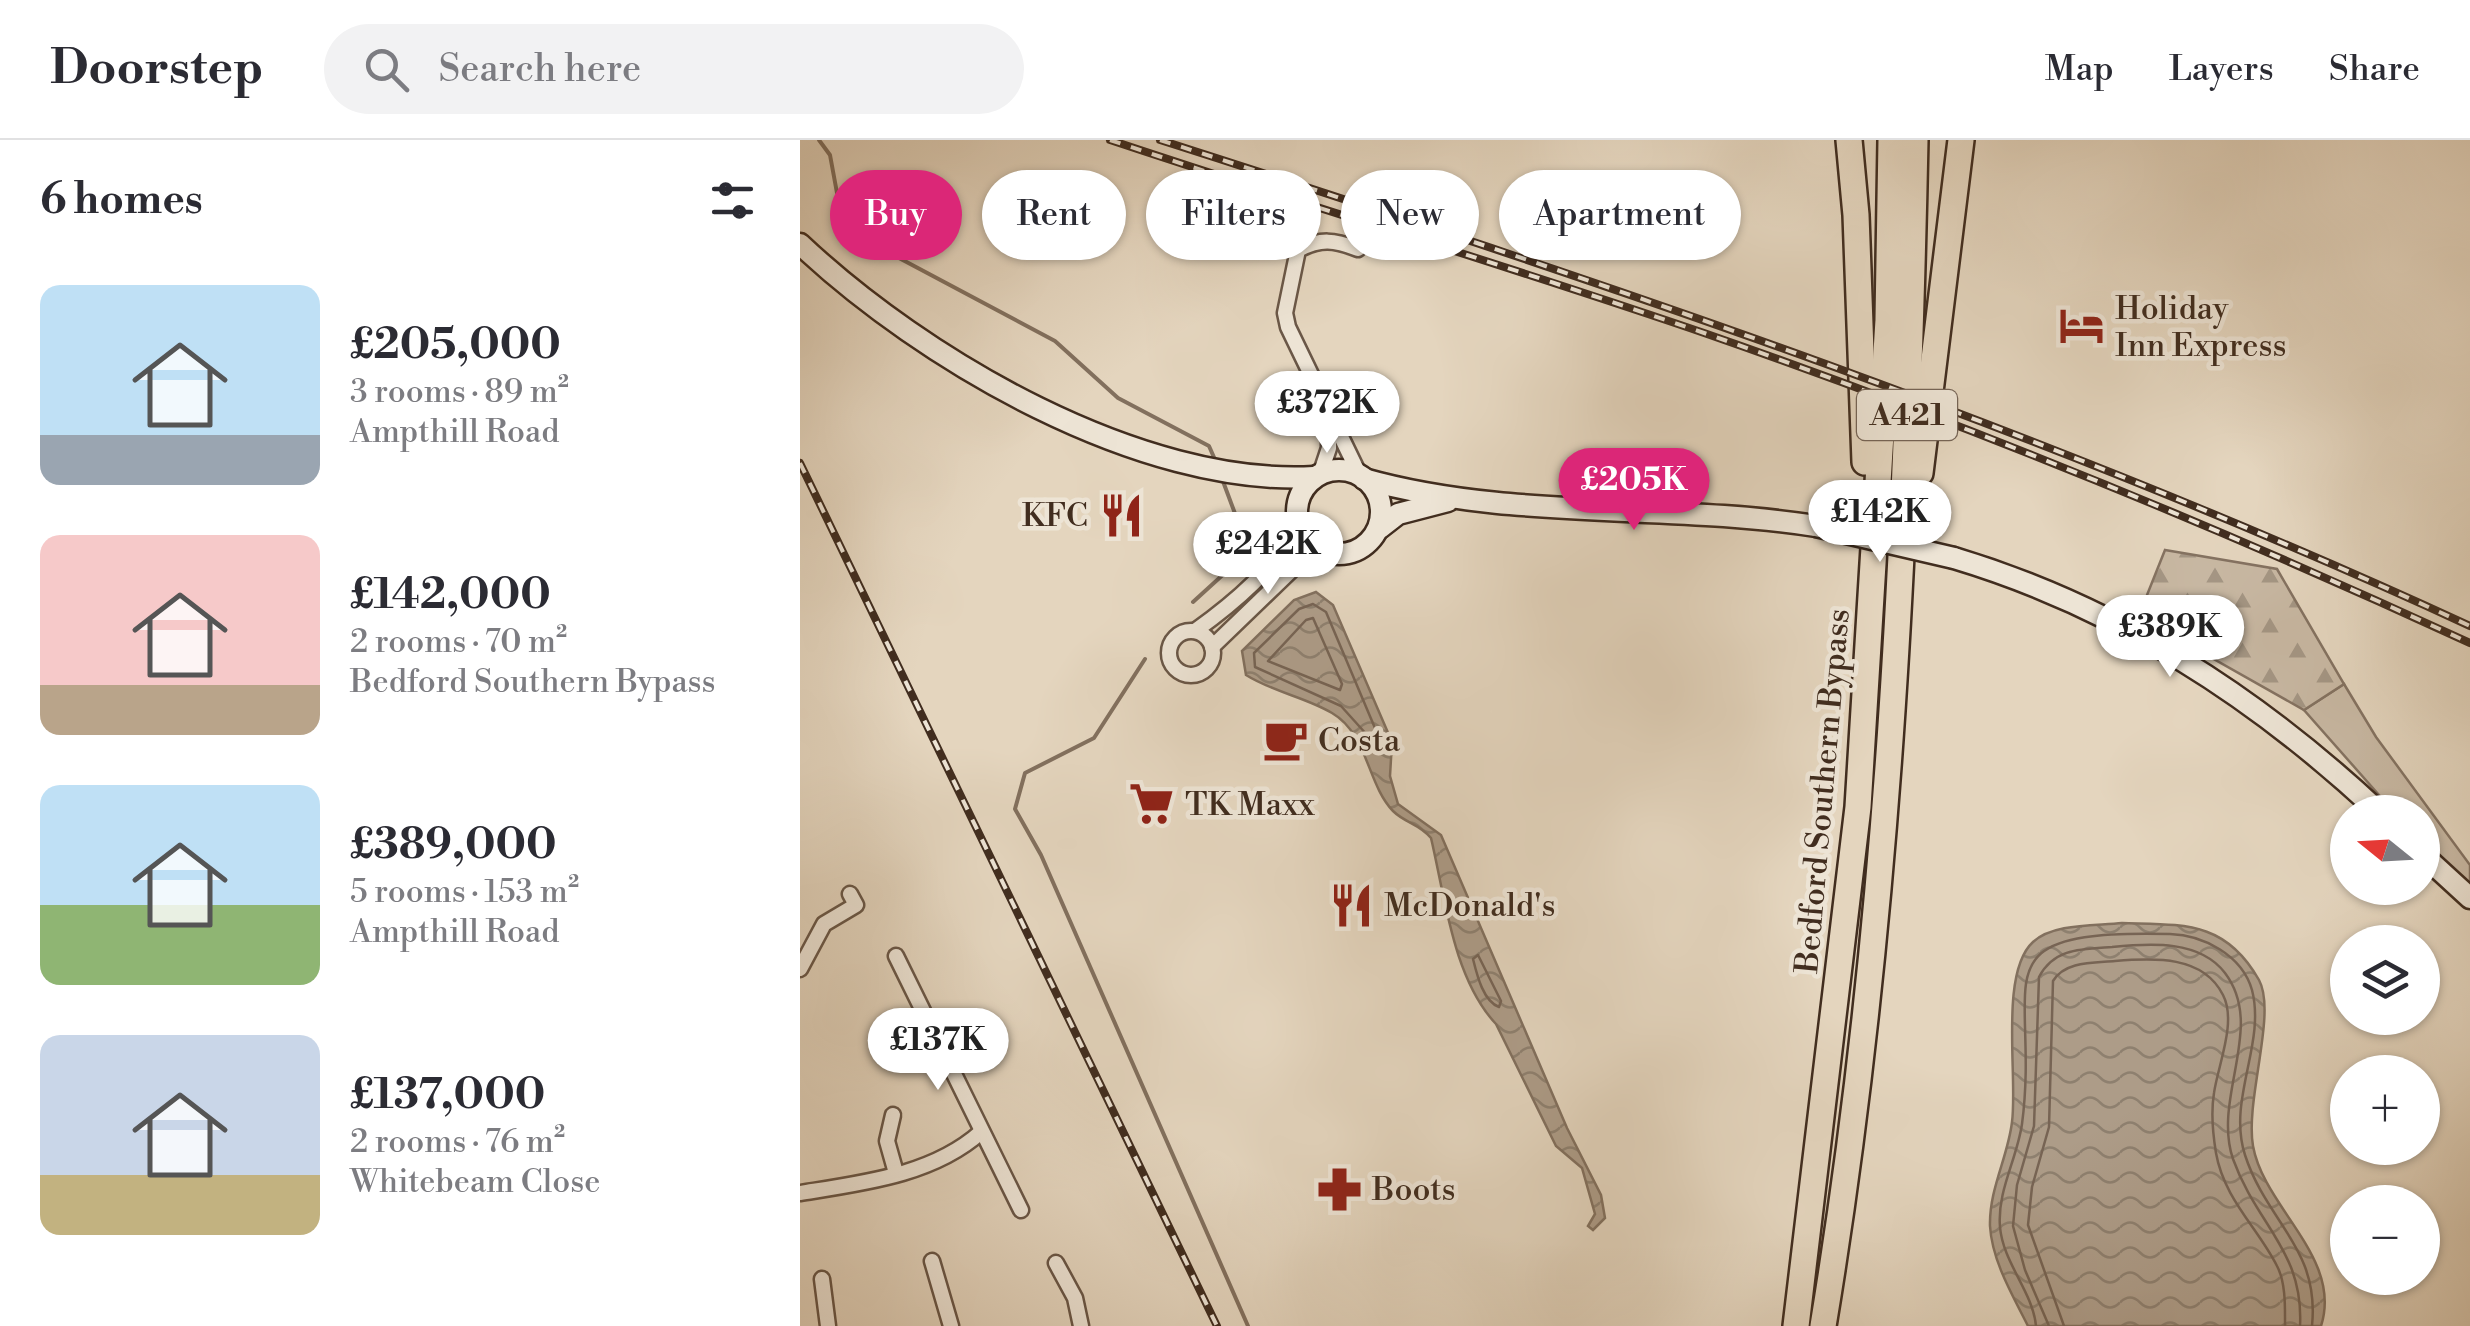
<!DOCTYPE html>
<meta charset="utf-8">
<style>
:root{--surface:#fff;--page:#f2f2f3;--text:#2b2b33;--muted:#7c7c81;--line:#e1e1e2;--accent:#db2777}
body{margin:0;font-family:"Libre Bodoni",serif;background:var(--page);color:var(--text);height:100vh;display:flex;flex-direction:column;font-size:38px;white-space:nowrap}
*{box-sizing:border-box;margin:0}
p{font-size:32px;color:var(--muted)}
.icon{flex:none;width:55px;height:55px;fill:none;stroke:currentColor;stroke-width:2;stroke-linecap:round;stroke-linejoin:round}
.map{position:relative;flex:1;overflow:hidden}
.sheet{display:flex;flex-direction:column;background:var(--surface);width:800px}
.sheet>*{flex:none}
.guide{position:absolute;left:30px;top:30px;width:950px;height:90px;display:flex;gap:20px}
.needle{width:65px;rotate:288deg}
.controls{position:absolute;left:1530px;top:655px;display:grid;gap:20px}
.controls a{display:grid;place-items:center;width:110px;height:110px;border-radius:50%;background:var(--surface);box-shadow:0 2px 8px #0004;font-size:50px}
.price{position:absolute;translate:-50% -85px;padding:0 22px;border-radius:35px;background:#fff;color:#222;font-size:32px;line-height:65px;filter:drop-shadow(0 2px 5px #0008)}
.price::after{content:'';position:absolute;left:50%;top:60px;width:30px;height:22px;margin-left:-15px;background:inherit;clip-path:polygon(0 0,100% 0,50% 100%)}
.price.current{background:var(--accent);color:#fff}
ul{padding:0;list-style:none}
li{display:flex;align-items:center;gap:30px;height:250px;padding:0 40px}
li span{display:grid;place-items:center;flex:none;width:280px;height:200px;border-radius:20px;color:#555}
li>.icon{margin-inline-start:auto}
span .icon{width:120px;height:120px;fill:#fffc;stroke-width:1}
li b{font-size:42px}
h2{display:flex;justify-content:space-between;align-items:center;height:120px;padding:0 40px;font-size:42px}
.tag{padding:0 35px;border-radius:45px;background:var(--surface);box-shadow:0 2px 8px #0004;font-size:35px;line-height:90px}
.tag.current{background:var(--accent);color:#fff}
header{display:flex;align-items:center;gap:60px;box-sizing:border-box;height:140px;padding:0 50px;background:var(--surface);border-bottom:2px solid var(--line)}
header strong{font-size:48px}
nav{display:flex;gap:55px;margin-inline-start:auto;font-size:35px}
.search{width:700px;height:90px;background:var(--page);display:flex;align-items:center;gap:25px;box-sizing:border-box;padding:0 35px;border-radius:55px;color:var(--muted);font-size:38px}
main{display:flex;flex:1;min-height:0}
.map>svg:first-child{display:block}
</style>
<header>
<strong>Doorstep</strong>
<div class="search"><svg class="icon" aria-label="search" viewBox="0 0 24 24"><circle cx="10" cy="10" r="6"/><path d="M15 15l6 6"/></svg>Search here</div>
<nav><a>Map</a><a>Layers</a><a>Share</a></nav>
</header>
<main>
<section class="sheet">
<h2>6 homes<svg class="icon" aria-label="filters" viewBox="0 0 24 24"><path d="M4 7h16M4 17h16"/><circle cx="9" cy="7" r="2"/><circle cx="15" cy="17" r="2"/></svg></h2>
<ul>
<li><span style="background:linear-gradient(#bfe0f5 75%,#9aa5b1 0)"><svg class="icon" aria-label="home" viewBox="0 0 24 24"><path d="M3 11l9-7 9 7M6 9v11h12V9"/></svg></span><div><b>£205,000</b><p>3 rooms · 89 m²</p><p>Ampthill Road</p></div></li>
<li><span style="background:linear-gradient(#f6c9c9 75%,#b9a48a 0)"><svg class="icon" aria-label="home" viewBox="0 0 24 24"><path d="M3 11l9-7 9 7M6 9v11h12V9"/></svg></span><div><b>£142,000</b><p>2 rooms · 70 m²</p><p>Bedford Southern Bypass</p></div></li>
<li><span style="background:linear-gradient(#bfe0f5 60%,#8fb573 0)"><svg class="icon" aria-label="home" viewBox="0 0 24 24"><path d="M3 11l9-7 9 7M6 9v11h12V9"/></svg></span><div><b>£389,000</b><p>5 rooms · 153 m²</p><p>Ampthill Road</p></div></li>
<li><span style="background:linear-gradient(#c9d6e8 70%,#c2b280 0)"><svg class="icon" aria-label="home" viewBox="0 0 24 24"><path d="M3 11l9-7 9 7M6 9v11h12V9"/></svg></span><div><b>£137,000</b><p>2 rooms · 76 m²</p><p>Whitebeam Close</p></div></li>
</ul>
</section>
<div class="map">
<svg width="1670" height="1186" viewBox="0 0 1670 1186">
<defs>
<pattern id="forest-firs" width="22" height="20" patternUnits="userSpaceOnUse" patternTransform="scale(2.5)"><rect width="22" height="20" fill="#c8b8a3"/><path d="M5 1l3.5 6h-7zM16 11l3.5 6h-7z" fill="#a49684"/></pattern>
<pattern id="water-waves" width="16" height="10" patternUnits="userSpaceOnUse" patternTransform="scale(2.5)"><rect width="16" height="10" fill="#ad9c88"/><path d="M0 5q4-4 8 0t8 0" fill="none" stroke="#8e806f"/></pattern>
</defs>
<rect width="100%" height="100%" fill="#e4d5be"/>
<filter id="stains"><feTurbulence type="fractalNoise" baseFrequency=".002" numOctaves="4"/><feColorMatrix values="0 0 0 0 .2 0 0 0 0 .09 0 0 0 0 .02 0 0 0 .5 -.17"/></filter>
<radialGradient id="worn" r=".72"><stop offset=".6" stop-color="#630" stop-opacity="0"/><stop offset="1" stop-color="#630" stop-opacity=".3"/></radialGradient>
<!-- green -->
<polygon fill="#c8b8a3" stroke="#847261" stroke-width="2.5" points="1544,544 1576,597 1670,725 1670,746 1623,703 1622,672 1594,672 1504,570"/>
<!-- forest -->
<polygon fill="url(#forest-firs)" stroke="#847261" stroke-width="2.5" points="1365,410 1477,429 1544,544 1504,570 1350,483 1339,475"/>
<!-- water -->
<g fill="url(#water-waves)" stroke="#82705e" stroke-width="2.5">
<path d="M516,452l17,13 59,137 -2,34 8,28 43,31 126,293 34,67 4,23 -12,12 -5,-4 7,-12 -13,-46 -26,-22 -60,-122c-43,-46 -51,-127 -65,-186 -11,-14 -26,-15 -38,-27 -26,-27 -25,-77 -61,-98 -27,-16 -59,-21 -86,-38l-4,-24 52,-51z"/>
<path d="M1322,783c61,2 103,-3 137,57 18,33 -14,120 -6,166 11,62 90,112 68,180h-293c-15,-30 -36,-65 -38,-100 -1,-37 18,-69 22,-104 6,-45 -13,-149 21,-180 20,-19 63,-16 89,-19z"/>
</g>
<g fill="none" stroke-linecap="round" stroke-linejoin="round">
<!-- shore -->
<g stroke="#776454" stroke-width="2.5">
<polygon points="513,464 526,472 580,600 577,606 541,566 455,527 454,513 499,469"/>
<polygon points="513,478 542,544 540,550 468,521 506,480"/>
<path d="M678,815l23,46 -2,6c-16,-6 -22,-32 -26,-48z"/>
<path d="M1236,1186c-3,-34 -33,-63 -36,-99 -3,-36 17,-68 22,-103 19,-145 -51,-195 148,-190 33,1 72,21 82,56 14,54 -25,109 -7,165 22,68 75,93 67,171"/>
<path d="M1249,1186l-24,-56 -12,-44 4,-41 17,-59 5,-149c15,-29 43,-28 73,-30 39,-4 88,-7 113,26 41,54 -13,124 8,186 24,67 71,92 67,167"/>
<path d="M1264,1186l-36,-101 4,-38 17,-60 4,-146c12,-20 41,-18 62,-20 39,-3 88,-6 108,34 14,27 -5,70 -9,98 -3,18 -1,42 2,60 8,46 42,75 61,113 9,17 8,42 8,60"/>
</g>
<!-- stream -->
<g stroke="#82705e" stroke-width="4">
<polyline points="19,0 30,15 37,53 84,110 255,201 318,258 409,306 416,322"/>
<polyline points="393,462 449,411 421,336"/>
<polyline points="345,519 294,598 225,633 215,669 241,715 448,1186"/>
</g>
<defs>
<g id="street">
<path d="M558,109c-24,-9 -37,-11 -60,1l-13,63 3,14 72,149"/>
<polyline points="521,332 529,308 529,278"/>
<path d="M395,491c39,-28 81,-63 103,-107"/>
<circle cx="391" cy="513" r="22"/>
<polyline points="412,507 496,426 531,413"/>
<polyline points="96,816 221,1070"/>
<polyline points="0,829 24,784 56,765 50,754"/>
<polyline points="93,975 87,1001 96,1033"/>
<path d="M0,1053c63,-10 133,-18 181,-61"/>
<polyline points="132,1121 151,1186"/>
<polyline points="256,1123 275,1158 281,1186"/>
<polyline points="22,1139 28,1186"/>
</g>
<g id="secondary">
<path d="M0,104c123,116 340,243 514,233"/>
<circle cx="539" cy="372" r="42"/>
<path d="M564,339c145,41 303,24 452,47"/>
<polyline points="580,388 598,374 648,361"/>
<path d="M1154,418c163,49 301,138 425,254"/>
<polyline points="1622,714 1670,758"/>
</g>
<g id="highway">
<polyline points="1049,0 1056,75 1065,322"/>
<polyline points="1120,333 1161,0"/>
<polyline points="996,1186 1058,667 1088,180 1091,0"/>
<path d="M1023,1186c65,-391 84,-791 92,-1186"/>
</g>
</defs>
<!-- street casing -->
<use href="#street" stroke="#6a5747" stroke-width="19"/>
<!-- secondary casing -->
<use href="#secondary" stroke="#412d1f" stroke-width="25"/>
<!-- highway casing -->
<use href="#highway" stroke="#412d1f" stroke-width="30"/>
<!-- street -->
<use href="#street" stroke="#ede4d5" stroke-width="14"/>
<!-- secondary -->
<use href="#secondary" stroke="#ede4d5" stroke-width="20"/>
<!-- highway -->
<use href="#highway" stroke="#e4d5be" stroke-width="25"/>
<defs>
<g id="rail">
<path d="M310,0c198,66 399,126 597,194 259,90 514,194 763,309"/>
<path d="M360,0c445,142 885,290 1310,486"/>
<polyline points="0,323 417,1186"/>
</g>
</defs>
<!-- rail casing -->
<use href="#rail" stroke="#412d1f" stroke-width="8"/>
<!-- rail -->
<use href="#rail" stroke="#ede4d5" stroke-width="4" stroke-dasharray="11" stroke-linecap="butt"/>
<defs>
<polyline id="secondary-bridge" points="1016,386 1154,418"/>
</defs>
<!-- secondary-bridge casing -->
<use href="#secondary-bridge" stroke="#412d1f" stroke-width="25" stroke-linecap="butt"/>
<!-- secondary-bridge -->
<use href="#secondary-bridge" stroke="#ede4d5" stroke-width="20"/>
</g>
<!-- icons -->
<defs>
<symbol id="hotel-bare" viewBox="-9 -9 18 18"><path d="M-6-4.5h1.5V1H6V5H4.5V3h-9V5H-6ZM-4 0a1.8 1.8 0 1 1 3.6 0ZM.5 0V-2.5h3Q6-2.5 6 0Z" fill="#8f2418" stroke="#ede4d5" stroke-width="2.5" paint-order="stroke"/></symbol>
<symbol id="restaurant-bare" viewBox="-9 -9 18 18"><path d="M-5-6h1v4h1v-4h1v4h1v-4h1v5L-1.5 .5V6h-2V.5L-5-1ZM5-6V6H3V1.5H1.5Q1.5-4 5-6Z" fill="#8f2418" stroke="#ede4d5" stroke-width="2.5" paint-order="stroke"/></symbol>
<symbol id="cafe-bare" viewBox="-9 -9 18 18"><path d="M-5.5-4.5H6V0H3Q3 3.5 0 3.5H-2.5Q-5.5 3.5-5.5 0ZM3-3.2v2h1.7v-2ZM-6 4.5H4V6H-6Z" fill="#8f2418" stroke="#ede4d5" stroke-width="2.5" paint-order="stroke"/></symbol>
<symbol id="supermarket-bare" viewBox="-9 -9 18 18"><path d="M-6-5.5h2.5l.6 2H6L4.5 2H-2.5L-4.4-4H-6ZM-1.5 3.2a1.3 1.3 0 1 0 .1 0ZM3 3.2a1.3 1.3 0 1 0 .1 0Z" fill="#8f2418" stroke="#ede4d5" stroke-width="2.5" paint-order="stroke"/></symbol>
<symbol id="pharmacy-bare" viewBox="-9 -9 18 18"><path d="M-2-6h4v4h4v4h-4v4h-4v-4h-4v-4h4Z" fill="#8f2418" stroke="#ede4d5" stroke-width="2.5" paint-order="stroke"/></symbol>
</defs>
<g fill-rule="evenodd">
<use href="#hotel-bare" x="1250" y="154" width="63" height="63"/>
<use href="#restaurant-bare" x="290" y="344" width="63" height="63"/>
<use href="#cafe-bare" x="454" y="568" width="63" height="63"/>
<use href="#supermarket-bare" x="320" y="632" width="63" height="63"/>
<use href="#restaurant-bare" x="520" y="734" width="63" height="63"/>
<use href="#pharmacy-bare" x="508" y="1018" width="63" height="63"/>
</g>
<g text-anchor="middle" stroke-width="9" stroke-linejoin="round" paint-order="stroke">
<!-- shield labels -->
<rect fill="#ede4d5" stroke="#756456" stroke-width="2.5" x="1057" y="250" width="100" height="50" rx="8"/>
<g font-size="30" font-weight="bold" fill="#412d1f">
<text x="1107" y="285">A421</text>
</g>
<!-- poi labels -->
<g font-size="32" fill="#412d1f" stroke="#ede4d5" text-anchor="start">
<text x="1315" y="179">Holiday<tspan x="1315" dy="37">Inn Express</tspan></text>
<text x="288" y="386" text-anchor="end">KFC</text>
<text x="518" y="611">Costa</text>
<text x="385" y="675">TK Maxx</text>
<text x="584" y="776">McDonald's</text>
<text x="572" y="1060">Boots</text>
</g>
<!-- street labels -->
<g font-size="32" fill="#412d1f" stroke="#ede4d5">
<text transform="translate(1022 651) rotate(-85)" y="11">Bedford Southern Bypass</text>
</g>
</g>
<rect width="100%" height="100%" filter="url(#stains)"/>
<rect width="100%" height="100%" fill="url(#worn)"/>
</svg>
<div class="controls">
<a><svg class="needle" viewBox="-14 -14 28 28"><path d="M0-13l5 13h-10z" fill="#e53935"/><path d="M0 13l5-13h-10z" fill="#7c7c81"/></svg></a>
<a><svg class="icon" aria-label="layers" viewBox="0 0 24 24"><path d="M12 4l9 5-9 5-9-5zM3 14l9 5 9-5"/></svg></a>
<a>+</a>
<a>−</a>
</div>
<b class="price" style="left:527px;top:316px">£372K</b>
<b class="price current" style="left:834px;top:393px">£205K</b>
<b class="price" style="left:1080px;top:425px">£142K</b>
<b class="price" style="left:468px;top:457px">£242K</b>
<b class="price" style="left:1370px;top:540px">£389K</b>
<b class="price" style="left:138px;top:953px">£137K</b>
<div class="guide">
<a class="tag current">Buy</a>
<a class="tag">Rent</a>
<a class="tag">Filters</a>
<a class="tag">New</a>
<a class="tag">Apartment</a>
</div>
</div>
</main>
